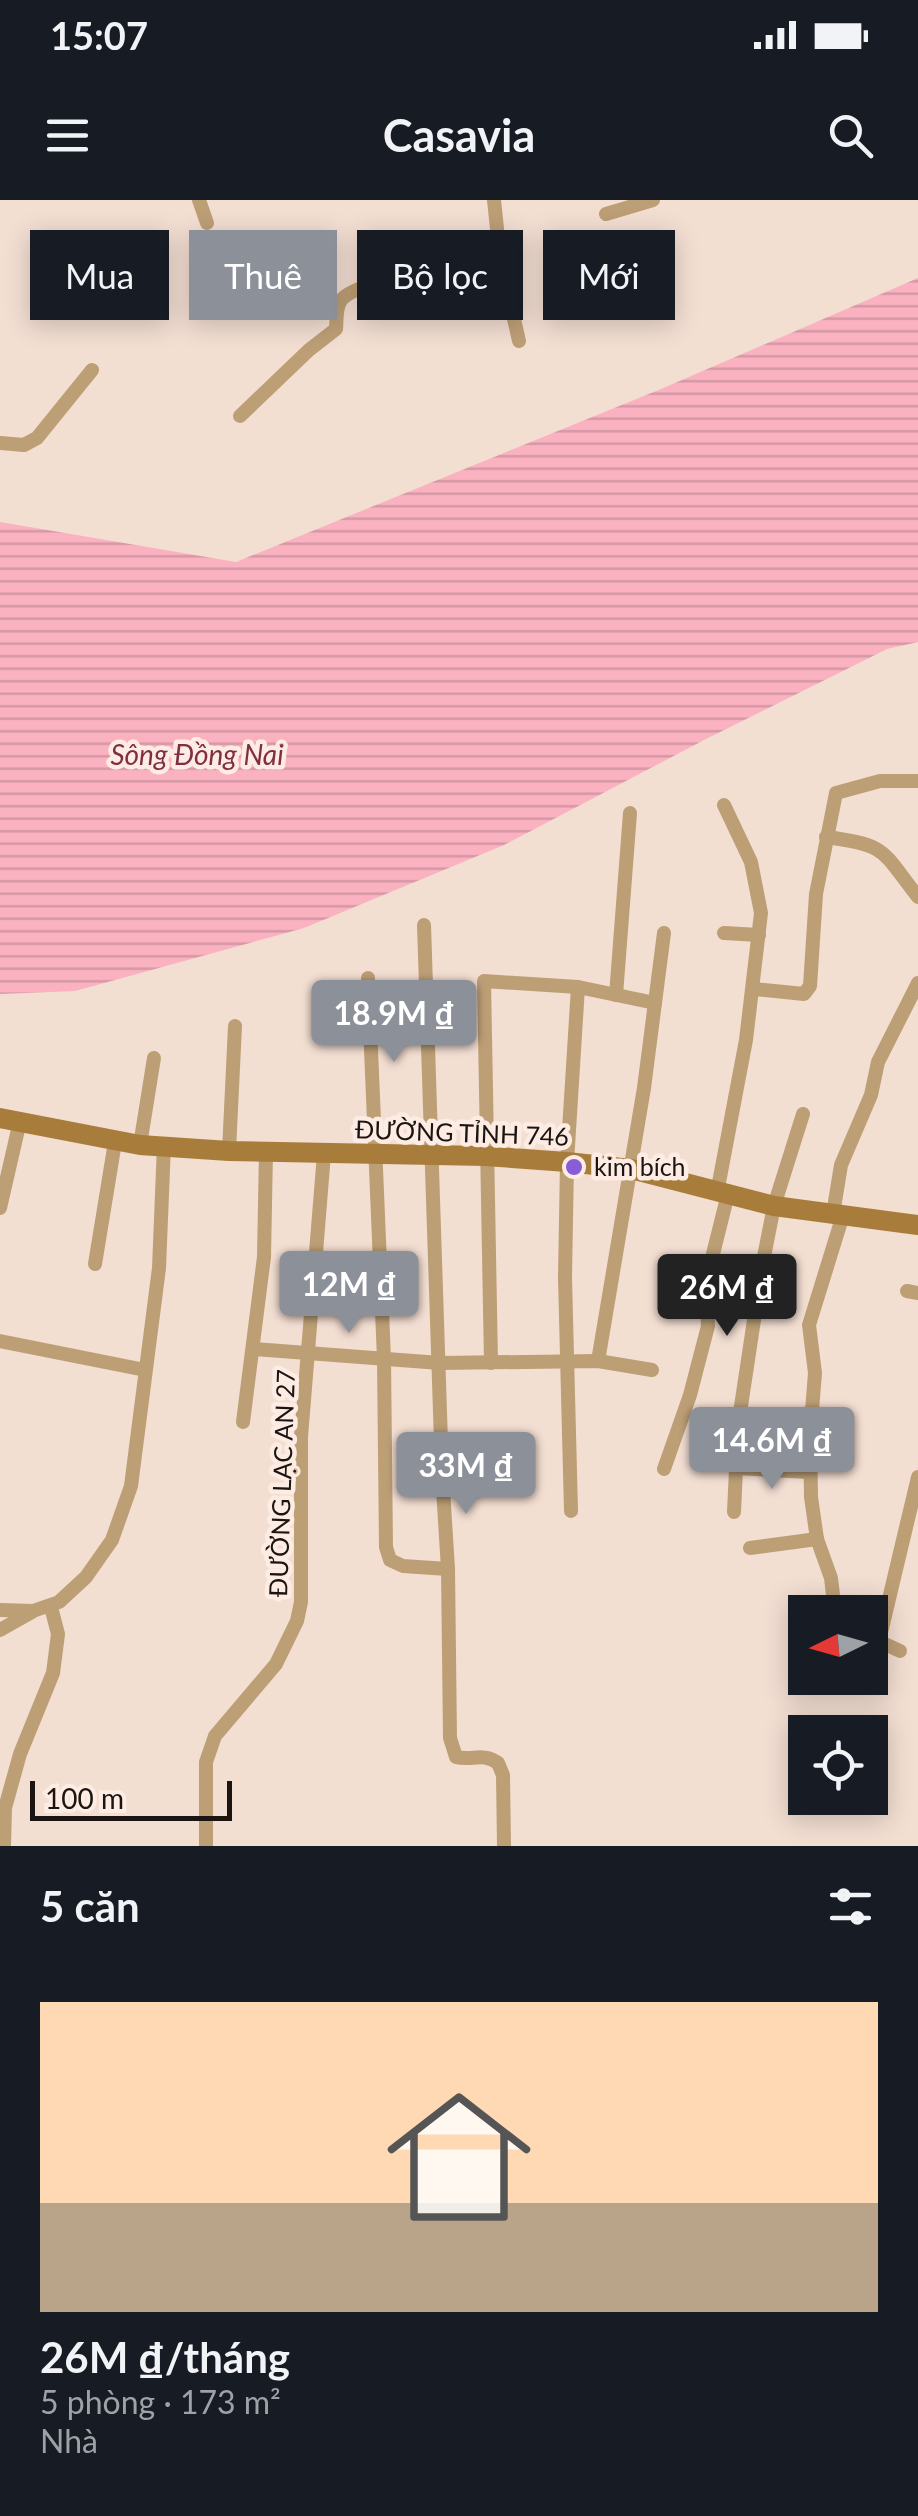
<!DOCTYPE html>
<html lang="vi">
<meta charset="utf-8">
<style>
:root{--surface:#171b24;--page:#20242c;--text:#f1f3f6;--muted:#9ea1a6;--line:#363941;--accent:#8c9099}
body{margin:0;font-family:Lato,sans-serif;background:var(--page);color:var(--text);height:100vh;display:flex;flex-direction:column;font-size:38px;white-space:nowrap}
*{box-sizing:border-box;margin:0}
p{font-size:32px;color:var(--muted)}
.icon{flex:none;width:55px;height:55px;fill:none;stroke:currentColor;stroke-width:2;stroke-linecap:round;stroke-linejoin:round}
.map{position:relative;height:1646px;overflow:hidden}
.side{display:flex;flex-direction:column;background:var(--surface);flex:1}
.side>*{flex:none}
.top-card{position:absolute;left:30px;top:30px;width:860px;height:90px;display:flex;gap:20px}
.needle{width:65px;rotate:265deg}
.controls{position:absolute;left:788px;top:1395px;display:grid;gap:20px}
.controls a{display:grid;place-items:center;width:100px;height:100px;border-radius:0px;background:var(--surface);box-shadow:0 5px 25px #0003;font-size:50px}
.scale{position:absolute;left:30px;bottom:25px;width:202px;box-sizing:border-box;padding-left:10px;border:5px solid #1b1410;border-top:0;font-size:28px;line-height:35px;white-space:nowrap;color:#1b1410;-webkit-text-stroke:8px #fdece3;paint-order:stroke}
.price{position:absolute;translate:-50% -85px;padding:0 22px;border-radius:10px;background:var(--accent);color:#fff;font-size:32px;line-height:65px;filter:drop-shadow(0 2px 5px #0008)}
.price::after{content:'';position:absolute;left:50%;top:60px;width:30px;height:22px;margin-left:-15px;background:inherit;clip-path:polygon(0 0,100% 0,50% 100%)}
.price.on{background:#222;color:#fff}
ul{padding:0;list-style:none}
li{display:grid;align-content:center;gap:20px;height:530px;padding:0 40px}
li+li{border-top:2px solid var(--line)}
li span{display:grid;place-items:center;height:310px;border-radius:0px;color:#555}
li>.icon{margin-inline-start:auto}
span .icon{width:180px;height:180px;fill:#fffc;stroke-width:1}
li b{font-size:42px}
h2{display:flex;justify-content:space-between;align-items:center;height:120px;padding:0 40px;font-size:42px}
.chip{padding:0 35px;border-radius:0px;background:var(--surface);box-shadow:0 5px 25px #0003;font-size:35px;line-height:90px}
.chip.on{background:var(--accent);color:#fff}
.status{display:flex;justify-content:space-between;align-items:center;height:70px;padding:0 50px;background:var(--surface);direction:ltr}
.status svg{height:28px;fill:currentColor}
header{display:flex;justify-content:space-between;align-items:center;height:130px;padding:0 40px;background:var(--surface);font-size:45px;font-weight:700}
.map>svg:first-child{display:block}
</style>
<div class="status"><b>15:07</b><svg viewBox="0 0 49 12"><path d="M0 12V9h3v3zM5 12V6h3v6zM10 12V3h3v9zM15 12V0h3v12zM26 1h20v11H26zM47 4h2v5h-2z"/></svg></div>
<header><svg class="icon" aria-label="menu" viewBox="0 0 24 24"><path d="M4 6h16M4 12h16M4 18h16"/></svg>Casavia<svg class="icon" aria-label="search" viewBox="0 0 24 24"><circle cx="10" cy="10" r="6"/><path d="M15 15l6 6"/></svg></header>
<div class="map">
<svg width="918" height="1646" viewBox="0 0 918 1646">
<defs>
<pattern id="water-rules" width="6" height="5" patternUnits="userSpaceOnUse" patternTransform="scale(2.5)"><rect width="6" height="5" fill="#fab2c1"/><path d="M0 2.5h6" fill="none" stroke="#d698a5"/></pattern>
</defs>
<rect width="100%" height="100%" fill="#f3ded2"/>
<!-- water -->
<polygon fill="url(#water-rules)" points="918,78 918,442 887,449 706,539 504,645 304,728 75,791 0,794 0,322 236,362 661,189"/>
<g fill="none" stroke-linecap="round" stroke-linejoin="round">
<!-- street -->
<g stroke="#bd9f76" stroke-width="14">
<polyline points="199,0 207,23"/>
<polyline points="494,0 500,57 519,141"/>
<polyline points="606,14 653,0"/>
<path d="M240,216l69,-66 27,-21c1,-9 -1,-22 6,-30 20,-21 126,-35 158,-42"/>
<polyline points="0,243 24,245 37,238 92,170"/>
<path d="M826,637c62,8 55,13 92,60"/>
<path d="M424,725l18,548 6,96 2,169 6,19c16,4 27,-5 42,6l5,12 1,71"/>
<polyline points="724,733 759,735"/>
<polyline points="368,778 384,1159 386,1347 390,1360 403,1366 448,1369"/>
<polyline points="754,789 804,794 810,786 816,694 836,593 880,581 918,581"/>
<polyline points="616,795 630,613"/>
<polyline points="140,945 154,858"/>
<polyline points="229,951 235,826"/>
<polyline points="717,993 746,840 761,713 751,662 724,605"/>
<polyline points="0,1008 20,921"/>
<polyline points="833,1014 841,965 871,895 878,862 918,783"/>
<polyline points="95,1064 115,942"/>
<polyline points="907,1091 918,1093"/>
<polyline points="0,1141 145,1170"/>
<polyline points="254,1149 440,1163 598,1161 652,1170"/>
<polyline points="598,1161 644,888 664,733"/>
<polyline points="491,1163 484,781 578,787 655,803"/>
<polyline points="243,1222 264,1057 266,951"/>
<polyline points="737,1268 809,1272"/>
<polyline points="664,1269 690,1195 708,1126 706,1082 728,994"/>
<polyline points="571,1311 565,1078 567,962 578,787"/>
<polyline points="734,1312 738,1226 762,1067 774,1006 803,914"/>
<polyline points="750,1348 817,1339"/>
<polyline points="0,1410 33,1411 59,1402 86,1377 112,1340 131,1286 159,1068 164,945"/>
<polyline points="835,1412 831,1378 817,1339 811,1297 810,1235 815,1173 809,1125 843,1015"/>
<polyline points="0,1430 32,1412"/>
<polyline points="870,1437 900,1451"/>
<polyline points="879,1441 918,1277"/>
<polyline points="4,1646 5,1608 20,1554 53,1473 58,1434 51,1407"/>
<polyline points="206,1646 206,1562 215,1536 276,1464 297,1421 301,1402 301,1237 324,954"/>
</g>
<!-- secondary -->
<polyline stroke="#a87d3b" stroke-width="20" points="0,918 140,945 229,951 485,956 567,962 631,969 774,1006 918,1025"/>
</g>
<!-- markers -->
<circle fill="#885dd7" stroke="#fdece3" stroke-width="4" cx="574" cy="967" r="10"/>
<g text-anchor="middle" stroke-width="9" stroke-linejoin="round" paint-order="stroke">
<!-- street labels -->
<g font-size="25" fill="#1b1410" stroke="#fdece3">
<text transform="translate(462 933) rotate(2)" y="9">ĐƯỜNG TỈNH 746</text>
<text transform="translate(282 1283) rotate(-88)" y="9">ĐƯỜNG LẠC AN 27</text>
</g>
<!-- poi labels -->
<g font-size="25" fill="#1b1410" stroke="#fdece3" text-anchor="start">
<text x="594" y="976">kim bích</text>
</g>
<!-- water labels -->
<g font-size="28" font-style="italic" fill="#812e45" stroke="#fdece3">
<text x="197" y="565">Sông Đồng Nai</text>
</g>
</g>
</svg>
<div class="controls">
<a><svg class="needle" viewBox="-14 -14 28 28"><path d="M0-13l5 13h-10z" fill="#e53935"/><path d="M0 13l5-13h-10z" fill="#9ea1a6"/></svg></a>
<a><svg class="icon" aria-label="locate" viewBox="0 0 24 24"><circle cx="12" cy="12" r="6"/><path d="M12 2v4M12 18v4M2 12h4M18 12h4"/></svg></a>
</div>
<div class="scale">100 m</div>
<b class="price" style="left:394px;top:865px">18.9M ₫</b>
<b class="price" style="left:349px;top:1136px">12M ₫</b>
<b class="price on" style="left:727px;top:1139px">26M ₫</b>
<b class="price" style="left:772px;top:1292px">14.6M ₫</b>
<b class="price" style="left:466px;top:1317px">33M ₫</b>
<div class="top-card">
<a class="chip">Mua</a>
<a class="chip on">Thuê</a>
<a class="chip">Bộ lọc</a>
<a class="chip">Mới</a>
</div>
</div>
<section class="side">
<h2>5 căn<svg class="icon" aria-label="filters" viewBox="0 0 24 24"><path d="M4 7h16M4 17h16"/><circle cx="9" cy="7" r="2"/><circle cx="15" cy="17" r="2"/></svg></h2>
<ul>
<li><span style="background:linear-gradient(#ffd9b3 65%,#b9a48a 0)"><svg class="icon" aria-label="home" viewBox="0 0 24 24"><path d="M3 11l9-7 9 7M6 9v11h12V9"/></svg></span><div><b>26M ₫/tháng</b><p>5 phòng · 173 m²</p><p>Nhà</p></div></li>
</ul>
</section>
